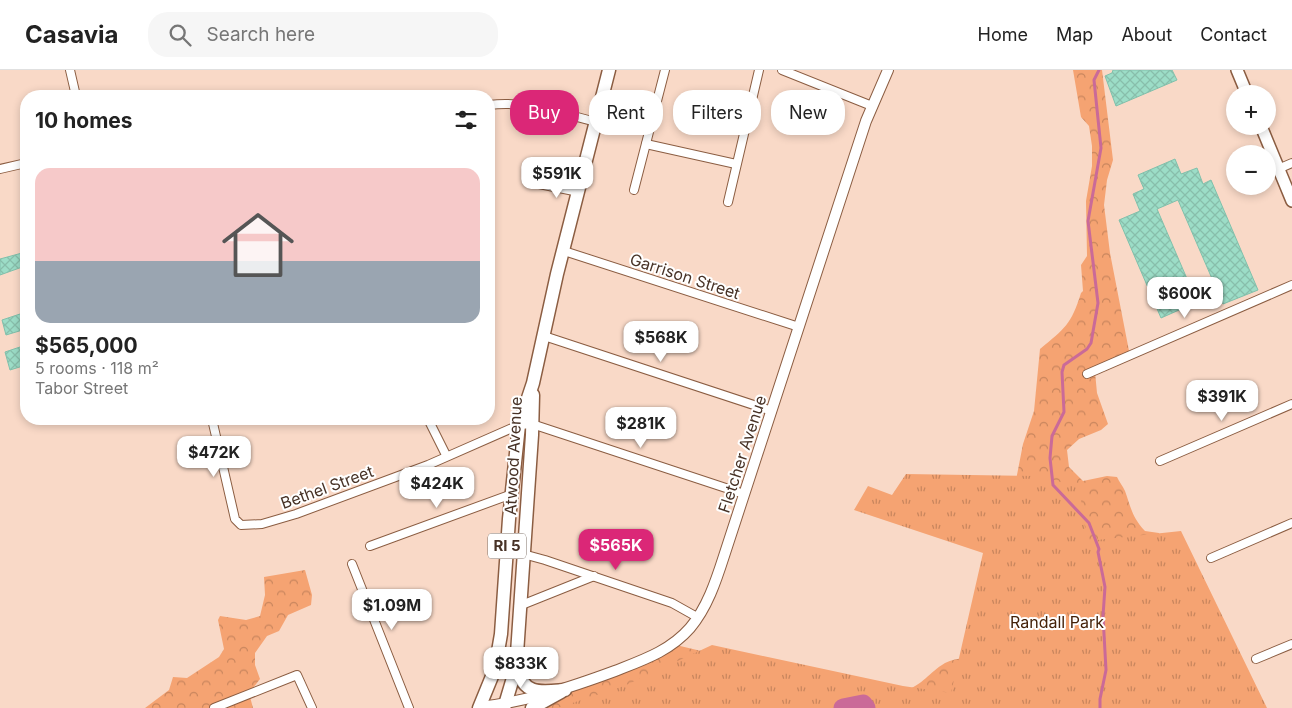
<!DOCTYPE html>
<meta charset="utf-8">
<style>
:root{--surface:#fff;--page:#f6f6f6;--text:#222;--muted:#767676;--line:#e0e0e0;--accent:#db2777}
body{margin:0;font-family:Inter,sans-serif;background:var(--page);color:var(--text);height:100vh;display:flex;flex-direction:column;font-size:19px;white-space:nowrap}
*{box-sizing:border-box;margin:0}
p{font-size:16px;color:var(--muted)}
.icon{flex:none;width:28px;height:28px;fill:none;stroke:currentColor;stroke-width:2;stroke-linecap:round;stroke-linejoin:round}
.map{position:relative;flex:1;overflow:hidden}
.drawer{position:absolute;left:20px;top:20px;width:475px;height:335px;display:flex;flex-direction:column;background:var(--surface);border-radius:20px;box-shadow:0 2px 8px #0003}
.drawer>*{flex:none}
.banner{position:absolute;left:510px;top:20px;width:475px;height:45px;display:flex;gap:10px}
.fabs{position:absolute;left:1226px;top:15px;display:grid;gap:10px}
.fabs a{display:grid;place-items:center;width:50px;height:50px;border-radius:50%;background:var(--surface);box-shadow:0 2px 8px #0003;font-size:25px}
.price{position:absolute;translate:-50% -42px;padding:0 11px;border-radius:10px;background:#fff;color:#222;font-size:16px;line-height:32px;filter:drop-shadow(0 1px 2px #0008)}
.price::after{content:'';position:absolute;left:50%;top:30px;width:15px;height:11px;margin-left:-8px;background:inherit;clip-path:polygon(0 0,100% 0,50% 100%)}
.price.active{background:var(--accent);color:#fff}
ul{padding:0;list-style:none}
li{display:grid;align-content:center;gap:10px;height:265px;padding:0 15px}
li span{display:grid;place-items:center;height:155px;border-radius:15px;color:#555}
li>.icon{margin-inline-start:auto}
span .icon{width:90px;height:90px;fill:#fffc;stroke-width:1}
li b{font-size:21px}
h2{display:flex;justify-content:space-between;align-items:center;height:60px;padding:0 15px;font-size:21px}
.tag{padding:0 18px;border-radius:20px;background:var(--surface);box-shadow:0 2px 8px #0003;font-size:18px;line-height:45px}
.tag.active{background:var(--accent);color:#fff}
header{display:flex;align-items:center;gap:30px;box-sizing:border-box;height:70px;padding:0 25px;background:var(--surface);border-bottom:1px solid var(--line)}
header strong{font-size:24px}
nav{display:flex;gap:28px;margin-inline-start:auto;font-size:18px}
.search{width:350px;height:45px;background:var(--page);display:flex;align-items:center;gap:12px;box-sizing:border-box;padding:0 18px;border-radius:20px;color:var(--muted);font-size:19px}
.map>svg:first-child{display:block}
</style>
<header>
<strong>Casavia</strong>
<div class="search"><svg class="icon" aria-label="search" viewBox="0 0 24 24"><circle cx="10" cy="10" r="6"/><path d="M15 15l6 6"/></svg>Search here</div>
<nav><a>Home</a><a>Map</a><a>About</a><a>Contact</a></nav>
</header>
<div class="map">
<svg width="1292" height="638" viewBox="0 0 1292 638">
<defs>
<pattern id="forest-crowns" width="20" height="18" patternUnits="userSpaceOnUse" patternTransform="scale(1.25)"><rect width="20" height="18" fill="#f5a372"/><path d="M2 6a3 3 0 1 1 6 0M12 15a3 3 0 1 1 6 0" fill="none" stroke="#c8855d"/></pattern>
<pattern id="park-tufts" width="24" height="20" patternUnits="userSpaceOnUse" patternTransform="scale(1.25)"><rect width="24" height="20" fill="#f5a372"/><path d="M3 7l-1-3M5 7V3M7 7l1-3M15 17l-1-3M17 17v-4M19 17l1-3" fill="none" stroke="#c8855d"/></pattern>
<pattern id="building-cross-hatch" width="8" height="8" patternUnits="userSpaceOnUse" patternTransform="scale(1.25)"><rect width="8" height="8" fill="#9cddc7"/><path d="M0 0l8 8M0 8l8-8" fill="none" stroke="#88beab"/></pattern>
</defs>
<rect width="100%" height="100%" fill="#f9d9c7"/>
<!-- forest -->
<g fill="url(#forest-crowns)">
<path d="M1073,0h29l11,90 -6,20 -3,25 6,48 20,103 -35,16 2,21 11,31 -7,6 -22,9 -12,11 2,17 14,14 24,-5 10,1c2,5 6,9 8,14 6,17 7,26 20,40l14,2 5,41 -26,67 -236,67h-367l16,-11 125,-52 96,23 130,24c23,-8 26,-19 43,-29 12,-6 29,-6 43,-7l28,-176 7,-36 11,-33 6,-62c25,-21 31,-24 41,-56l2,-2 -2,-26 6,-9 -1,-55 6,-35v-20l-3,-20 -8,-9z"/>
<polygon points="305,500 312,525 311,535 288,545 279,561 267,566 255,583 255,595 260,609 249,623 253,638 145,638 169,620 173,607 187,608 219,587 224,579 218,550 220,546 246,550 260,546 265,525 264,507"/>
</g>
<!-- park -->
<polygon fill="url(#park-tufts)" points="906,404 1038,406 1079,417 1087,471 1181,461 1267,638 557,638 624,616 712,575 903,616 951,623 983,483 854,440 868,416 892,425"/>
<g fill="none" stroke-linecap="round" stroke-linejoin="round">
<!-- stream -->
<polyline stroke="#ca6a98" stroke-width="3" points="1099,0 1094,10 1101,78 1088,151 1098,233 1091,273 1087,279 1064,295 1062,302 1064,342 1052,366 1050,388 1053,415 1089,453 1099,479 1098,482 1105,517 1103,546 1106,600 1100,629 1100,638"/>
<!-- river -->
<polyline stroke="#ca6a98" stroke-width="19" points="843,638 863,634 866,638"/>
</g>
<!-- building -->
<g fill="url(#building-cross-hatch)" stroke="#81c0ab">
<polygon points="1113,0 1172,0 1177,10 1116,36 1105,6 1112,3"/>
<polygon points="1175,89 1181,104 1197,98 1203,114 1211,110 1258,220 1223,234 1178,130 1157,139 1197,232 1161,248 1119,150 1140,141 1133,124 1144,119 1138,105"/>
<polygon points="22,183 25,196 0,205 0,189"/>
<polygon points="26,242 26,259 6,265 2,250"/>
<polygon points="26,275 26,295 10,300 5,282"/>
</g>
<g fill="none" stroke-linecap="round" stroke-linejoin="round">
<defs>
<g id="minor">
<polyline points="70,0 76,26"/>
<polyline points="782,0 872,36"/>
<polyline points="365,26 393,26"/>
<path d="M489,35c37,-5 71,8 107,17"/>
<polyline points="646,74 736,94"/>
<polyline points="0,99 26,93"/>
<polyline points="1278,99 1292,93"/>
<polyline points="539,114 579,122"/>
<polyline points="634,120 665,0"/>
<polyline points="728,132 759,0"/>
<polyline points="564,181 799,257"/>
<polyline points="544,266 772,341"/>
<polyline points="1087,304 1292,215"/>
<polyline points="212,349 235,449 241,455 262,454 296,444 428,395 519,355 532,354 744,424"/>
<polyline points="428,349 446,385"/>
<polyline points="1160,391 1292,334"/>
<polyline points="370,476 512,424"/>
<polyline points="523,484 545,490 672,533 697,547"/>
<polyline points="1211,488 1292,453"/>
<polyline points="352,494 409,638"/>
<polyline points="519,536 594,506"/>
<polyline points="1256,589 1292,574"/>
<polyline points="214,638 297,605 312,638"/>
</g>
<path id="tertiary" d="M480,637c49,-6 89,-19 135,-36 28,-11 55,-20 75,-43 17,-20 26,-47 34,-72l142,-435 22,-51"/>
<g id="secondary">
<polyline points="1237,0 1247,24"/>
<polyline points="1261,56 1292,131"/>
</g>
<g id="primary">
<path d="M516,598c9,28 24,24 49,22"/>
<polyline points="479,638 495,599 501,564 509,449 519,355 533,313 557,204 609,0"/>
<polyline points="504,638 516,598 532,365 533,325"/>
<polyline points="532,638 561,622"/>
</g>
</defs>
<!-- minor casing -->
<use href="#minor" stroke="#8b5d42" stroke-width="10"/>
<!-- tertiary casing -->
<use href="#tertiary" stroke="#8b5d42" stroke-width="12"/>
<!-- secondary casing -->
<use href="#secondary" stroke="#8b5d42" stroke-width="14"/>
<!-- primary casing -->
<use href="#primary" stroke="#8b5d42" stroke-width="15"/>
<!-- minor -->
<use href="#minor" stroke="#fff" stroke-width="8"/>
<!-- tertiary -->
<use href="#tertiary" stroke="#fff" stroke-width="10"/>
<!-- secondary -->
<use href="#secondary" stroke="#fff" stroke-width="11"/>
<!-- primary -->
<use href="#primary" stroke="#fff" stroke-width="12"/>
</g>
<g text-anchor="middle" stroke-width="4" stroke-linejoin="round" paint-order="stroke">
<!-- shield labels -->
<rect fill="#fff" stroke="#7e7067" stroke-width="1" x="488" y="463.5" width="38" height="25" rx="4"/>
<g font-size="15" font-weight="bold" fill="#473226">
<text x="507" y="481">RI 5</text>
</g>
<!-- street labels -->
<g font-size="16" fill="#473226" stroke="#fff">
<text transform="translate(685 206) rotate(18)" y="6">Garrison Street</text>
<text transform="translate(742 384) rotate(-72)" y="6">Fletcher Avenue</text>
<text transform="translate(513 386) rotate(-87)" y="6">Atwood Avenue</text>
<text transform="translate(327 417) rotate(-20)" y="6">Bethel Street</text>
</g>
<!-- park labels -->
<g font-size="16" fill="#442108" stroke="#fff">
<text x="1057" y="558">Randall Park</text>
</g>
</g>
</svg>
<div class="fabs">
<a>+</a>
<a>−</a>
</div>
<b class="price" style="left:557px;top:129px">$591K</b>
<b class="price" style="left:1185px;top:249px">$600K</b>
<b class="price" style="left:661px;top:293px">$568K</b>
<b class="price" style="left:1222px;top:352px">$391K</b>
<b class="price" style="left:641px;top:379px">$281K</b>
<b class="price" style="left:214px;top:408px">$472K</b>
<b class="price" style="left:437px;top:439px">$424K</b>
<b class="price active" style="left:616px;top:501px">$565K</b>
<b class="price" style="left:392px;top:561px">$1.09M</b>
<b class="price" style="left:521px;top:619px">$833K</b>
<div class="banner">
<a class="tag active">Buy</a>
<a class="tag">Rent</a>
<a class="tag">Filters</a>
<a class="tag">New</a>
</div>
<section class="drawer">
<h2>10 homes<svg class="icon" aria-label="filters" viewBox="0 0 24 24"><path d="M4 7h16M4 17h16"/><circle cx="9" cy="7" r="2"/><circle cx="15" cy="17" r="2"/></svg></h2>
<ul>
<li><span style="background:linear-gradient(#f6c9c9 60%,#9aa5b1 0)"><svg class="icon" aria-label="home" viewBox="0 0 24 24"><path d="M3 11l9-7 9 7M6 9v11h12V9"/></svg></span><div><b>$565,000</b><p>5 rooms · 118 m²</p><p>Tabor Street</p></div></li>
</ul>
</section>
</div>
